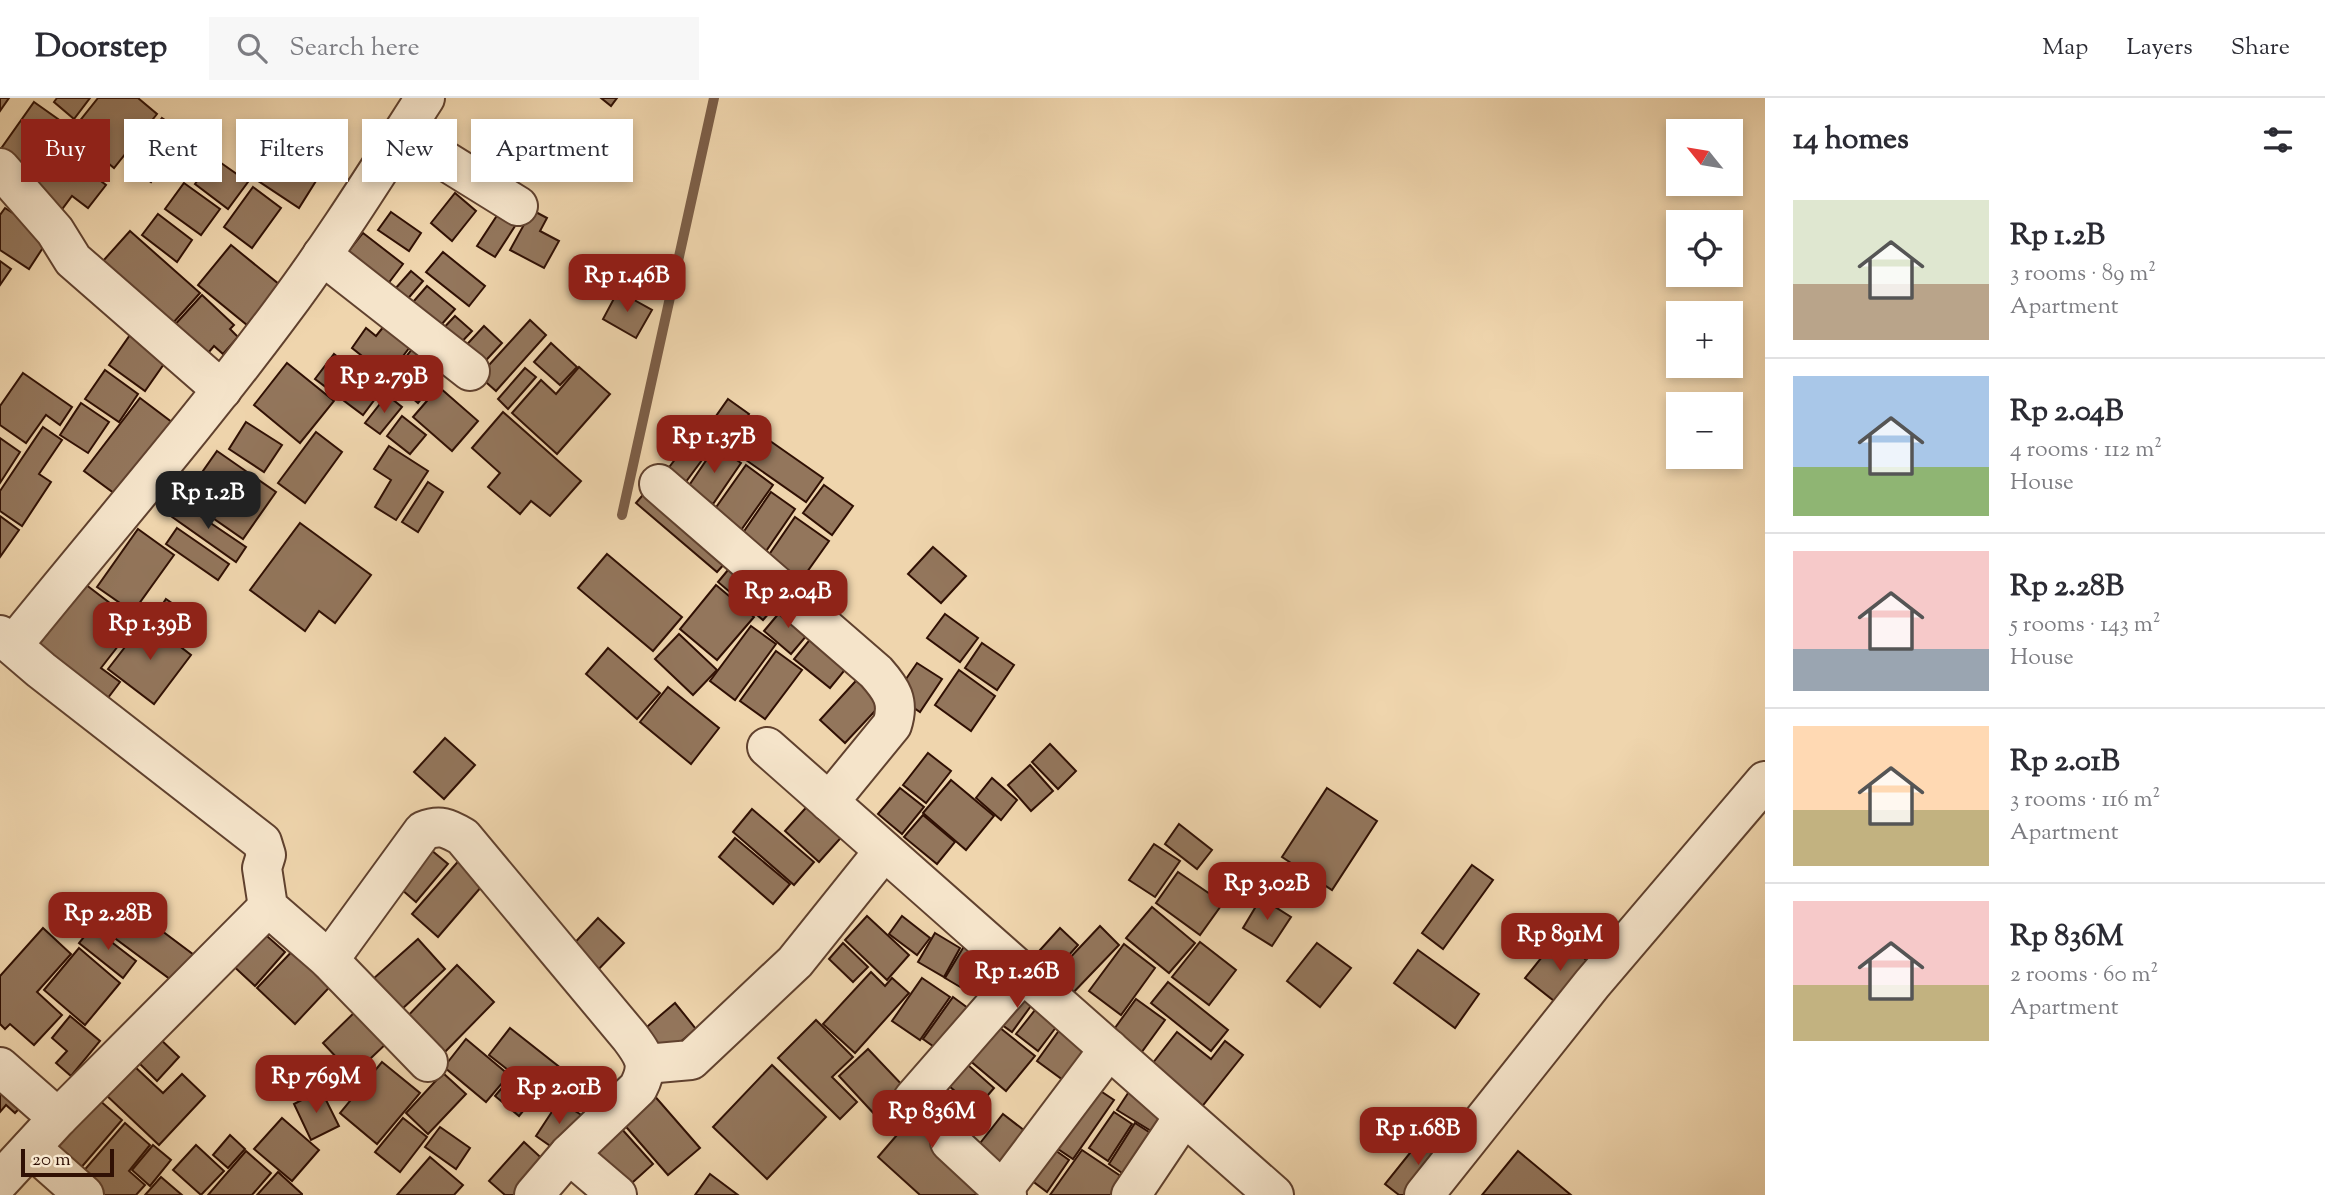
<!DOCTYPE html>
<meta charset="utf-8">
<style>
:root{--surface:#fff;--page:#f7f7f7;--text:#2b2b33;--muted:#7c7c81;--line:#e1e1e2;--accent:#8f2418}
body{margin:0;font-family:"Sorts Mill Goudy",serif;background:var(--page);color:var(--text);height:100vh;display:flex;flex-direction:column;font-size:26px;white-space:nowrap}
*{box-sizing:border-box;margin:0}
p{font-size:23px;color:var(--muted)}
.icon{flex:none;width:38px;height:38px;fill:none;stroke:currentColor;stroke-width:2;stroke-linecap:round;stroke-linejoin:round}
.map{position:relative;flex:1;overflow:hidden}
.drawer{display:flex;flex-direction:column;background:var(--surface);width:560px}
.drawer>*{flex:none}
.guide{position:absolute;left:21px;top:21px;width:665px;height:63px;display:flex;gap:14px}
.needle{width:46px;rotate:300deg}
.fabs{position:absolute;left:1666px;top:21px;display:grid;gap:14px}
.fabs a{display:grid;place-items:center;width:77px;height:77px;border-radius:0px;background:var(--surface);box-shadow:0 4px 10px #0003;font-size:35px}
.scale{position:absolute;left:21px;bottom:18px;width:93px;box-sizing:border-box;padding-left:7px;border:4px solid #301004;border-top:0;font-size:19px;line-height:24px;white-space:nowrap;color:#301004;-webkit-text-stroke:5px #f5e4ca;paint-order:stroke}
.price{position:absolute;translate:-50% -60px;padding:0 16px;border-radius:14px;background:var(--accent);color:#fff;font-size:23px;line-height:46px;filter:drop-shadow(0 2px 4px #0008)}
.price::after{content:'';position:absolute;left:50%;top:42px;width:21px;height:16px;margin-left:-10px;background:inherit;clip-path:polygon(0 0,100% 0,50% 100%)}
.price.active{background:#222;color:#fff}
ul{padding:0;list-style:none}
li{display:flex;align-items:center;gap:21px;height:175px;padding:0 28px}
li+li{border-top:2px solid var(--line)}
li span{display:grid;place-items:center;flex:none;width:196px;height:140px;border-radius:0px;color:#555}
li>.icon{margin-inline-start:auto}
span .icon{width:84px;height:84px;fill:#fffc;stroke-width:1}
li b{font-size:30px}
h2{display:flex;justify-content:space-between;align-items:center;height:84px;padding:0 28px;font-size:30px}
.chip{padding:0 24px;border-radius:0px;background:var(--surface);box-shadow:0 4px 10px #0003;font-size:24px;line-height:63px}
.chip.active{background:var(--accent);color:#fff}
header{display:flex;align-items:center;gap:42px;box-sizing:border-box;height:98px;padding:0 35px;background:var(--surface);border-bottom:2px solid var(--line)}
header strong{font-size:33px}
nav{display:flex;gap:38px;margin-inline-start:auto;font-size:24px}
.search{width:490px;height:63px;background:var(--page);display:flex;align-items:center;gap:18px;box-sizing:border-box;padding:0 24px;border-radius:0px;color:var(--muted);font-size:26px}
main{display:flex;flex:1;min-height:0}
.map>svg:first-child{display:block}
</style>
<header>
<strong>Doorstep</strong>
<div class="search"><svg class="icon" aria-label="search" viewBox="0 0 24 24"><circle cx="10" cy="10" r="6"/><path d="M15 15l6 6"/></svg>Search here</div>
<nav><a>Map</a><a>Layers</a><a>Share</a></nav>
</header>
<main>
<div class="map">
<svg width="1765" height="1097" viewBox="0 0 1765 1097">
<rect width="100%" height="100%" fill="#efd5ad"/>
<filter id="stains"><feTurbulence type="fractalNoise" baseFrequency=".00286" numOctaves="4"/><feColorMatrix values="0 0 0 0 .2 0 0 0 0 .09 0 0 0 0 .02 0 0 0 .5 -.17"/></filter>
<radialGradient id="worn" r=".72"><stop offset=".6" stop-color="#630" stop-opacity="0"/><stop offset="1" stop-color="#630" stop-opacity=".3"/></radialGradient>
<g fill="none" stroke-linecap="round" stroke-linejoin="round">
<!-- stream -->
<polyline stroke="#7c5e47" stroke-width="10" points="622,417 714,0"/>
</g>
<!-- building -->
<g fill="#93765c" stroke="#301004" stroke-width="2">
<polygon points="0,0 9,0 0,13"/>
<polygon points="57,0 90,0 74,21 54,4"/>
<polygon points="98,0 138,0 157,16 114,70 91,51 80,64 70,55 80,42 71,34"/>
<polygon points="601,0 617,0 611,8"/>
<polygon points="34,4 65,26 28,77 0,52"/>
<polygon points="162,20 213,54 197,78 168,59 151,84 129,69"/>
<polygon points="273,32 326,67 299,110 246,75"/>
<polygon points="55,48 106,87 88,110 72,98 60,114 26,88"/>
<polygon points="214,60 248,84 228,111 195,86"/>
<polygon points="184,85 220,111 201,137 165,111"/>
<polygon points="253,89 281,110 252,150 224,129"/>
<polygon points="455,95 476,113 452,143 431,125"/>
<polygon points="5,110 50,139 29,171 0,152 0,117"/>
<polygon points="532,112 547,120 540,133 559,143 544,170 510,152"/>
<polygon points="500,113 517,125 495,159 477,148"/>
<polygon points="391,114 421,135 409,153 378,132"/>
<polygon points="158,116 192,142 177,164 142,137"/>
<polygon points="130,133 200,195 164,235 94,173"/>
<polygon points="363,135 403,166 384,191 343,160"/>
<polygon points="231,147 280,187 247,227 198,187"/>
<polygon points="443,154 485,188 469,208 426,174"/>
<polygon points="0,163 11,171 0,187"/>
<polygon points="411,173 423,183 399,211 387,200"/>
<polygon points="427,188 455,211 435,234 407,211"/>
<polygon points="618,193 652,212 636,240 603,221"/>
<polygon points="202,197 234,227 230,231 238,239 223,256 214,248 203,261 171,231"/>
<polygon points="393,217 419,237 381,287 355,268 362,258 352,250 366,230 376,238"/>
<polygon points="455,218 472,233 455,251 438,236"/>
<polygon points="530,222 546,237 496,293 479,278"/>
<polygon points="484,228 502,245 477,272 459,255"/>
<polygon points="130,237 166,263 145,293 109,267"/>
<polygon points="421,240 451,265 418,305 389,280"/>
<polygon points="551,245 577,269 560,287 534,264"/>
<polygon points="334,256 381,293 363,317 315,281"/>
<polygon points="287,265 334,303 300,345 254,307"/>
<polygon points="579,269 610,296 557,356 512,315 541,282 556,296"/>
<polygon points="525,270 536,279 508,311 498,301"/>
<polygon points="105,272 138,296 119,324 85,301"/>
<polygon points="23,275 72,309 60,327 46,317 26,345 0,327 0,308"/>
<polygon points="439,289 478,323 452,353 413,319"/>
<polygon points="387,297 402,309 380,336 365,325"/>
<polygon points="140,300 177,328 122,401 84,373"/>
<polygon points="728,301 749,316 731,343 709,328"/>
<polygon points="81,305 109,324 88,355 60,337"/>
<polygon points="503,314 581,383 550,418 531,403 520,416 488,389 500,375 472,350"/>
<polygon points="402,318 426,337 410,356 387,338"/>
<polygon points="246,324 282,347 264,374 229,351"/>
<polygon points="43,329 62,342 39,376 51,384 22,428 0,413 0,393"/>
<polygon points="699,330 716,343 685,385 667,372"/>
<polygon points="316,334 342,354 305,405 278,385"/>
<polygon points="763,338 823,380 806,404 746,362"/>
<polygon points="0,340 20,354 0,385"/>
<polygon points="389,348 428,373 396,422 375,409 391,382 374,371"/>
<polygon points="716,348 741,365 713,406 688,389"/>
<polygon points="217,353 276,394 243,441 184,400"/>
<polygon points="746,367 773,387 739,435 712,415"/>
<polygon points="428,384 443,394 418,434 402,424"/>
<polygon points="654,384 735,454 717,474 636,405"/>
<polygon points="824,387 853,408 832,437 803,415"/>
<polygon points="771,394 795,411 762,459 738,442"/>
<polygon points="178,403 246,449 236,464 168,416"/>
<polygon points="0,418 19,432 0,459"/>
<polygon points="795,419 829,443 797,488 764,464"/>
<polygon points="300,425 371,477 335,525 319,513 305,533 250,492"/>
<polygon points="177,430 229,466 218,482 166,446"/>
<polygon points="138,431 174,457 133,514 97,489"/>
<polygon points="933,449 966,478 941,505 908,476"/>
<polygon points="607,456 682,519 653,553 578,490"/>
<polygon points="738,460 784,498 763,522 718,484"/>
<polygon points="85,486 136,525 101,570 120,584 101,609 32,556"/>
<polygon points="716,487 754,519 717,562 680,531"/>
<polygon points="166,501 204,527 192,545 154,519"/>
<polygon points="785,508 813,530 791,556 764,533"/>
<polygon points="945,516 978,540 960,564 927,540"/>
<polygon points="146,522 191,557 154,606 108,571"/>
<polygon points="751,528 776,546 735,602 710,583"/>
<polygon points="817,533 853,562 830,590 794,561"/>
<polygon points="679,536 717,572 693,597 655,561"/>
<polygon points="982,545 1014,567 997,592 965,570"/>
<polygon points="608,550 660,595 637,621 586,576"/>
<polygon points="776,553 802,572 765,621 740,603"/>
<polygon points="917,565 942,581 920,614 895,597"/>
<polygon points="959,572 995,598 971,633 935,607"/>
<polygon points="864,574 889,598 845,645 820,622"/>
<polygon points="668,589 719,630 691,666 640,624"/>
<polygon points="445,640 475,667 444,701 414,674"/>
<polygon points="1050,646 1076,673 1058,691 1032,664"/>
<polygon points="928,655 951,673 926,705 903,687"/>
<polygon points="1030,667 1053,693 1031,713 1008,687"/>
<polygon points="992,680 1017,702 1001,722 976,700"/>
<polygon points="951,682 994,718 966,752 923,715"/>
<polygon points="900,690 924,709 902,736 878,716"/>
<polygon points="1327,690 1377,723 1332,792 1282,759"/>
<polygon points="812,703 846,734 819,764 785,733"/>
<polygon points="752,711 814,764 794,787 733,734"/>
<polygon points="923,717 955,744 937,766 904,739"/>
<polygon points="1179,726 1212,752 1197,771 1165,746"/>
<polygon points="735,740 790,786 773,806 719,759"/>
<polygon points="1154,746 1180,763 1155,799 1129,782"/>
<polygon points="425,747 448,766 416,804 394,785"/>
<polygon points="462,759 488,781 438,839 412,816"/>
<polygon points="1472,767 1493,782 1443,851 1422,835"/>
<polygon points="1178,774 1223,805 1200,837 1156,805"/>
<polygon points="114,797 202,863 182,890 93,824"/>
<polygon points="1261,800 1291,819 1272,848 1243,830"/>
<polygon points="1152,809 1195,845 1169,875 1126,840"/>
<polygon points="867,818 909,857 887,882 845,842"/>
<polygon points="902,818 930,840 917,857 889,836"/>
<polygon points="598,820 624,845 591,879 566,854"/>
<polygon points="1100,828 1119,847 1068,900 1049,882"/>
<polygon points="92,829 136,863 123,880 79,845"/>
<polygon points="43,830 71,856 37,894 62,917 34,947 10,926 5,931 0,926 0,878"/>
<polygon points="1060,830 1078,847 1049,879 1031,862"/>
<polygon points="259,831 285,854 255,888 229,864"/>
<polygon points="935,835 960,850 944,879 918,864"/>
<polygon points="1558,839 1595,869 1563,910 1525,880"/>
<polygon points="418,841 445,871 401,912 373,881"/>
<polygon points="1200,844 1236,872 1209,907 1172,879"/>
<polygon points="300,845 338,880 295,926 257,890"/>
<polygon points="843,845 868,869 853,884 829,861"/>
<polygon points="966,845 993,860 972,896 945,880"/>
<polygon points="1317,845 1351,870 1320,909 1287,883"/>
<polygon points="1124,846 1155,870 1121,917 1089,893"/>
<polygon points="79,850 120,885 85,927 44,892"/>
<polygon points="1418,852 1479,896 1455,930 1394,885"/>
<polygon points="457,867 494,904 438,961 401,925"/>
<polygon points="871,874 885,888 892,880 909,895 855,955 823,926"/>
<polygon points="922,880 950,899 920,942 892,923"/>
<polygon points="1168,884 1228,932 1211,953 1151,905"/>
<polygon points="1022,891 1036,901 1012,934 998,924"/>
<polygon points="953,899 976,916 947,958 923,941"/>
<polygon points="1136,901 1165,922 1141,955 1112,934"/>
<polygon points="675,905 696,931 656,964 635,939"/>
<polygon points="1039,907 1060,924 1038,953 1016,936"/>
<polygon points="359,910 390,942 353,977 323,945"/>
<polygon points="70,918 100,943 71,978 56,965 67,953 52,940"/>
<polygon points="989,921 1035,958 1006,993 962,956"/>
<polygon points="816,922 853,959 832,979 857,1004 840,1021 778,960"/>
<polygon points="1063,927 1100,954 1074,990 1037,963"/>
<polygon points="510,930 567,975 546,1002 489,957"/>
<polygon points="1177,934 1211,961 1225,943 1243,957 1200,1011 1149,970"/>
<polygon points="156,937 179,959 157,983 134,960"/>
<polygon points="466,941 509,977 486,1004 444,969"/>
<polygon points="868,951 906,991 877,1019 839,978"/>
<polygon points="960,960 994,990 976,1011 942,982"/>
<polygon points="382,964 420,995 377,1046 340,1015"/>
<polygon points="133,967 163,995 182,976 205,998 159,1047 105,996"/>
<polygon points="772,967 826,1019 767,1081 713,1029"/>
<polygon points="0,973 29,1000 15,1015 6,1007 0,1014"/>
<polygon points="443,975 466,996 428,1036 406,1015"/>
<polygon points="513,977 536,997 519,1018 495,998"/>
<polygon points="941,986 970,1011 940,1045 985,1086 975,1097 920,1097 878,1059"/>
<polygon points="1090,986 1114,1002 1073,1061 1049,1045"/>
<polygon points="1134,986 1173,1010 1156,1036 1117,1012"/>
<polygon points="321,992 339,1028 311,1042 294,1006"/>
<polygon points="652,995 700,1050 668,1077 621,1023"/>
<polygon points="98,1001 122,1022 79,1072 54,1051"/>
<polygon points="559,1003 583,1018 559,1054 536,1038"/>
<polygon points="1114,1014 1132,1026 1108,1063 1089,1050"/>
<polygon points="1003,1016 1034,1040 1001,1082 970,1058"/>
<polygon points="282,1020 319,1052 292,1083 254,1051"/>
<polygon points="403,1020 427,1039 400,1074 375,1054"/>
<polygon points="125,1025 150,1047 129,1073 145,1087 136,1097 90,1097 75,1083"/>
<polygon points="1135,1025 1155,1038 1128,1079 1109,1066"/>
<polygon points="440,1029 470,1050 456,1071 425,1049"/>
<polygon points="620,1029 653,1066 623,1093 590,1056"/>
<polygon points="1426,1035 1450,1053 1415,1097 1399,1097 1385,1086"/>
<polygon points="230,1037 245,1051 228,1070 213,1057"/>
<polygon points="524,1044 549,1067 522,1097 505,1097 489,1083"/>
<polygon points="1045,1045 1069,1062 1047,1094 1023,1076"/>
<polygon points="153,1047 171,1062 150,1088 132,1072"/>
<polygon points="196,1047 224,1073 201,1097 173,1072"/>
<polygon points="1082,1052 1128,1083 1118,1097 1050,1097"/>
<polygon points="246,1053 271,1075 252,1097 208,1097"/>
<polygon points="1518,1053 1571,1097 1482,1097"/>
<polygon points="430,1059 463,1087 454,1097 397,1097"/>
<polygon points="278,1074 302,1096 302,1097 257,1097"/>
<polygon points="710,1076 738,1097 695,1097"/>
<polygon points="161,1079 182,1097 145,1097"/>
</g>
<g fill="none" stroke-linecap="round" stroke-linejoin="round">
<defs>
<g id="minor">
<polyline points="402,36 518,108"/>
<polyline points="0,70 55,133 73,162 222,292"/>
<polyline points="322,157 470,273"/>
<path d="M659,386l217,188c15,17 24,29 16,53l-63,77"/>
<polyline points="0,537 41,572 262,744 266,757 262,770 268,809 329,862 428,964"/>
<path d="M13,547c89,-110 182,-217 267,-331 52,-69 98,-143 145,-216"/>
<polyline points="767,649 1274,1097"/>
<path d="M329,862l94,-129c17,-7 25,-3 40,6l167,200c15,20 20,28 8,51l-69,66 -35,41"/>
<polyline points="646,966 691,962 795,864 884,753"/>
<polyline points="0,969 58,1020"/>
<polyline points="913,1001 1023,875"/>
<polyline points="950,1044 1007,1097"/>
<polyline points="31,1050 84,1097"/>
<polyline points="569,1056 617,1097"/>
<polyline points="0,1083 58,1020 268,809"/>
<polyline points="1002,1093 1109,951"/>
<polyline points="1131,1097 1184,1018"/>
<polyline points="1424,1097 1592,886 1765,683"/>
</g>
</defs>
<!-- minor casing -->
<use href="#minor" stroke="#60412e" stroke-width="42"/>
<!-- minor -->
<use href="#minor" stroke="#f5e4ca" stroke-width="38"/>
</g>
<rect width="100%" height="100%" filter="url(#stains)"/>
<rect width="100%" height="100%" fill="url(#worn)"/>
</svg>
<div class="fabs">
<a><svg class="needle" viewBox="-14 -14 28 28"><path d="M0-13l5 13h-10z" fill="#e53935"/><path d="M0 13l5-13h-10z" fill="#7c7c81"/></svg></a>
<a><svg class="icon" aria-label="locate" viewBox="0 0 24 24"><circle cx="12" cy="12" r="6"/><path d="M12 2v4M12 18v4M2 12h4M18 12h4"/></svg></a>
<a>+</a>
<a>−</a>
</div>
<div class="scale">20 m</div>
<b class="price" style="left:627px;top:216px">Rp 1.46B</b>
<b class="price" style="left:384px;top:317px">Rp 2.79B</b>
<b class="price" style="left:714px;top:377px">Rp 1.37B</b>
<b class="price active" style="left:208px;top:433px">Rp 1.2B</b>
<b class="price" style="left:788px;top:532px">Rp 2.04B</b>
<b class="price" style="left:150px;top:564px">Rp 1.39B</b>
<b class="price" style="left:1267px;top:824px">Rp 3.02B</b>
<b class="price" style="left:108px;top:854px">Rp 2.28B</b>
<b class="price" style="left:1560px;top:875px">Rp 891M</b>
<b class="price" style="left:1017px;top:912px">Rp 1.26B</b>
<b class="price" style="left:316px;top:1017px">Rp 769M</b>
<b class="price" style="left:559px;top:1028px">Rp 2.01B</b>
<b class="price" style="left:932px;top:1052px">Rp 836M</b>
<b class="price" style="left:1418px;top:1069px">Rp 1.68B</b>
<div class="guide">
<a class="chip active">Buy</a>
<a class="chip">Rent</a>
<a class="chip">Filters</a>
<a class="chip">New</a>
<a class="chip">Apartment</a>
</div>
</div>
<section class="drawer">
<h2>14 homes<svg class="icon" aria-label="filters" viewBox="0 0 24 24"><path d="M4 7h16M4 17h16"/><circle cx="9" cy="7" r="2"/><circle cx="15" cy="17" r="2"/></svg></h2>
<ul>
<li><span style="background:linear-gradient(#dfe7d0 60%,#b9a48a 0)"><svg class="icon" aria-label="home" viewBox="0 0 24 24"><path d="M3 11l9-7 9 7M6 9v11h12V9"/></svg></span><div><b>Rp 1.2B</b><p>3 rooms · 89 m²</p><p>Apartment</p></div></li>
<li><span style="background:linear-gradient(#a9c7e8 65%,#8fb573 0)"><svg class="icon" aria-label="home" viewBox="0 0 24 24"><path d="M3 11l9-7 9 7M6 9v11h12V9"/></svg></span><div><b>Rp 2.04B</b><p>4 rooms · 112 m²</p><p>House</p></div></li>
<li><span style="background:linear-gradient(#f6c9c9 70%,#9aa5b1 0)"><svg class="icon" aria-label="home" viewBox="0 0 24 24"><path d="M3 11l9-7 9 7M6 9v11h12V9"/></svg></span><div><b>Rp 2.28B</b><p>5 rooms · 143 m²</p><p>House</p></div></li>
<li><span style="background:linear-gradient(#ffd9b3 60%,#c2b280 0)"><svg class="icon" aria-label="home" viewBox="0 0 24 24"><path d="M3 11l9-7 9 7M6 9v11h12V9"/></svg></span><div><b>Rp 2.01B</b><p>3 rooms · 116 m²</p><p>Apartment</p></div></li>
<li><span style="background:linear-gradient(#f6c9c9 60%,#c2b280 0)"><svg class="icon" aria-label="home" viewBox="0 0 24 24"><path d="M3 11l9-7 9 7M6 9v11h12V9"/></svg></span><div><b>Rp 836M</b><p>2 rooms · 60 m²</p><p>Apartment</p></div></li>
</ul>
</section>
</main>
